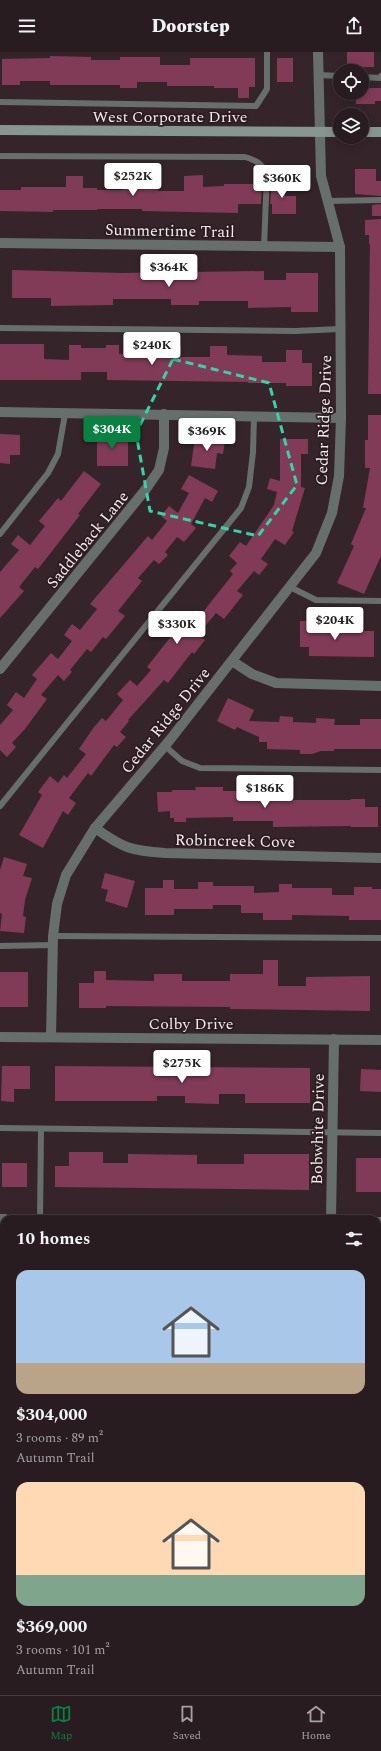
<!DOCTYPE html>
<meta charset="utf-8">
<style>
:root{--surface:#281c20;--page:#302529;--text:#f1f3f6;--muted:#a5a1a5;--line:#443a3e;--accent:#0b8043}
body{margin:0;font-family:Spectral,serif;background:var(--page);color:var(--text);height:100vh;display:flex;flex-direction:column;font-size:15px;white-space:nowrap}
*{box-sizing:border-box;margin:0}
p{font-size:13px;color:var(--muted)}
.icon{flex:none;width:22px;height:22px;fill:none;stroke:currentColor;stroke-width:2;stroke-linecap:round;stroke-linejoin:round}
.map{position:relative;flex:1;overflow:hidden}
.drawer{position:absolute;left:0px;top:1163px;width:381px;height:480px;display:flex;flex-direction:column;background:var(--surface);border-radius:12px 12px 0 0;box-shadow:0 2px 10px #0003,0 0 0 1px var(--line)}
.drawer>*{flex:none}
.fabs{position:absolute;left:333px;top:12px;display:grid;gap:8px}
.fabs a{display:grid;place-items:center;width:36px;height:36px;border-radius:50%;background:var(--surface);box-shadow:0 2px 10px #0003,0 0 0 1px var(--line);font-size:20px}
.price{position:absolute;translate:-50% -34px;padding:0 9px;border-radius:4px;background:#fff;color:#222;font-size:13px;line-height:26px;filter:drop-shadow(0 1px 2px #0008)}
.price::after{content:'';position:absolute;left:50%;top:24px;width:12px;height:9px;margin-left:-6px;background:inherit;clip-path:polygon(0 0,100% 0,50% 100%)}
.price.on{background:var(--accent);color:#fff}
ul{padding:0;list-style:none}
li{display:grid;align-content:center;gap:8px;height:212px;padding:0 16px}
li span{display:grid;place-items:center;height:124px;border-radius:12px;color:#555}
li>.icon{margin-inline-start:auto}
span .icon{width:72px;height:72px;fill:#fffc;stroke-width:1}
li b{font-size:17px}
h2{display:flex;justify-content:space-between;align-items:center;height:48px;padding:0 16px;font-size:17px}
header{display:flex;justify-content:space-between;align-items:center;height:52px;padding:0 16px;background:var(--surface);font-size:18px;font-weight:800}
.tabs{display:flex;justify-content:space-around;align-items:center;height:56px;border-top:1px solid var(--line);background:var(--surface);font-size:11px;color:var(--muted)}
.tabs a{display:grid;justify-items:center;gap:2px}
.tabs .on{color:var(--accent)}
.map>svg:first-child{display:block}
</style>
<header><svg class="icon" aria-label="menu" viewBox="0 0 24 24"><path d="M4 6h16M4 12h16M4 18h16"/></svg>Doorstep<svg class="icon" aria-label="share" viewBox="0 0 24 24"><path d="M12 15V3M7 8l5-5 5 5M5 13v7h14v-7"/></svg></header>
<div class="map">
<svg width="381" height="1643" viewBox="0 0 381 1643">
<rect width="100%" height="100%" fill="#35252a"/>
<!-- building -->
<g fill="#813b56">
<rect x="347" y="0" width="27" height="15"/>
<polygon points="50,4 91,5 91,8 120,8 120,5 160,5 160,13 190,13 190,6 255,6 255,35 249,35 249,46 238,46 238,36 214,36 214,34 167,34 167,30 137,30 137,36 120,36 120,33 50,33 50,29 20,29 20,33 2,33 2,7 50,6"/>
<rect x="277" y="6" width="16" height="24"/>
<polygon points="362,36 381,36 381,49 375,49 375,52 356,52 356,41 362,41"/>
<polygon points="355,117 376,117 376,129 381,129 381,144 355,142"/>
<polygon points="203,123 203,135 224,134 224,132 262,132 261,152 238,152 238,161 142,159 142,157 97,157 97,158 53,158 53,160 0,159 0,138 21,138 21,135 66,135 66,124 83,124 83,136 97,136 97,138 123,138 123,126 142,126 142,124 159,124 158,139 184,139 184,124"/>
<polygon points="272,128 285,128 285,144 296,144 296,162 272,162 272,152 270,152"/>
<polygon points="381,152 381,164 372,164 372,153"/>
<polygon points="381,167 381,342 368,342 370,192 369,192 369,183 365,183 365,168"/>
<polygon points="12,218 122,221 264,219 264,228 286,228 286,221 318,221 318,260 291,260 291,255 248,256 248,249 199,249 199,253 171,253 171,247 113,247 113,253 51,254 51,246 12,246"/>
<polygon points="0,292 44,292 44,307 69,308 69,293 81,293 81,296 106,296 106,293 119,293 119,302 169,302 169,294 181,294 181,305 210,305 210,294 227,294 227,303 262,304 262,310 286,310 286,298 302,298 302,311 312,311 312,334 286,334 286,331 248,331 248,330 107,328 107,320 81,320 81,328 0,328"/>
<polygon points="368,363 381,363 381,504 364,542 337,531 354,494 351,492 366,456 363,456 370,416 365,416 365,388 368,388"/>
<polygon points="0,382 20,383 20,403 10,403 10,412 0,411"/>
<rect x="97" y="382" width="31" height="32"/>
<polygon points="195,385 225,389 223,402 217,401 215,417 191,414"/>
<polygon points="280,387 308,387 308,402 301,402 301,435 305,436 292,479 294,480 285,493 275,487 261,507 268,512 259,523 254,519 237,539 243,543 224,567 216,561 198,583 205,588 194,602 192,600 168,631 164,628 128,668 129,669 120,680 126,685 117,695 114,693 91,724 88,721 69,746 76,751 68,763 63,759 43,796 19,783 42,743 38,740 50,724 58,731 64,723 67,726 86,702 79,697 94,675 102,666 106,669 123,648 117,642 130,628 137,634 151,618 147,615 191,559 199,565 233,522 230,519 237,511 229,504 240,490 246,494 274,453 277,440 267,437 270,426 280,429"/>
<polygon points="84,419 101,432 78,462 80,463 56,494 38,517 35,515 19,535 24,539 0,566 0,520 19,498 11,492 18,483 30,493 45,474 39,469 58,446 61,449"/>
<polygon points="189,423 218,439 212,450 205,446 191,472 196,476 184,490 177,485 165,500 168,503 159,512 154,508 138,526 142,529 118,559 125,564 106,587 103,585 91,600 87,597 70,618 72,620 64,629 58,623 41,643 47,647 25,677 12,691 16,695 7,705 0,698 0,673 13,658 7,653 16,640 24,646 37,627 32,623 51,601 58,607 72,589 64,583 72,572 80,578 97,557 90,552 148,484 152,488 167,469 161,464 169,454 178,461 189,441 181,437"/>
<polygon points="300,569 329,569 329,579 374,579 374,605 309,604 309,595 300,595"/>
<polygon points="228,646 254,658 249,669 279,670 280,664 293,665 293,670 316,671 316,666 335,667 334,673 360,673 360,667 381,667 381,697 334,697 334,699 321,699 312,702 300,702 300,698 267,697 267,690 259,690 259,685 237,675 235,678 217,669"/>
<polygon points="195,735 223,735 223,739 264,739 264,748 351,748 351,747 365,747 365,755 378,755 378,775 351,775 351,774 273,775 273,769 233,769 233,765 186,766 186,770 174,770 174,766 170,766 170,759 158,760 157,740 172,740 172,738 196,738"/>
<polygon points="4,805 27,812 23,824 32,826 25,848 23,864 26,865 24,881 0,879 2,862 0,861 0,818"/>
<polygon points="105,821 135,829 127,856 105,849 108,838 101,836"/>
<polygon points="163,828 174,828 174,837 198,837 198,830 213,830 213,834 254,834 254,841 279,840 279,832 292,832 292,836 332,836 332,843 354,843 354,835 372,835 372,837 381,837 381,868 349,868 349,864 292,863 292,868 263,868 263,861 241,861 241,853 213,853 213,857 174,857 174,863 145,863 145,836 163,836"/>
<polygon points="263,908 278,908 278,934 306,934 306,925 370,924 370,959 230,957 230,955 106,954 106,956 79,956 79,931 94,931 94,919 106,919 106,928 154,929 154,922 182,922 182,929 230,929 230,922 263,922"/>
<rect x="0" y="920" width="28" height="35"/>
<polygon points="2,1014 30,1014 30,1037 14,1037 14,1050 1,1049"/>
<polygon points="55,1014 310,1016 310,1051 245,1051 245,1042 219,1042 219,1052 185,1051 185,1044 157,1044 157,1049 55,1049"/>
<polygon points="361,1017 381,1018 381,1040 360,1039"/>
<polygon points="69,1100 103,1100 103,1111 128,1111 128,1102 197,1103 197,1112 244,1112 244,1102 309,1102 309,1138 55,1135 55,1114 69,1114"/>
<rect x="356" y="1106" width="25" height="34"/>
<rect x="2" y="1111" width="25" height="24"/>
</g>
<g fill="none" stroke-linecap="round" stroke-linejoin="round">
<!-- lane -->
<g stroke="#676f6c" stroke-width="6">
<polyline points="318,23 340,24"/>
<polyline points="362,25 380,26 381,24"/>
<polyline points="0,50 256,54 267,37 267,0"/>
<path d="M0,104l245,1c10,3 17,6 22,17l-3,72"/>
<polyline points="328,149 381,148"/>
<polyline points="0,276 295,279 340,277"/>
<polyline points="0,482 48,421 58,402 65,362"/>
<polyline points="290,535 316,548 381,549"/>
<polyline points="165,694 182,709 200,716 381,718"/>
<polyline points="0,754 241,456 249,435 253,400 254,364"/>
<polyline points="53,884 381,886"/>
<polyline points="0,894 53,893"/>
<polyline points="0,1076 381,1081"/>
<polyline points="40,1167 41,1077"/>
<polyline points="0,1256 4,1256"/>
<polyline points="377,1260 381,1260"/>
<polyline points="0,1436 4,1436"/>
<polyline points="377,1440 381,1440"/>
<polyline points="0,1613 4,1613"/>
<polyline points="377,1616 381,1616"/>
</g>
<!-- street -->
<g stroke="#676f6c" stroke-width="10">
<polyline points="0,191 340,195"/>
<polyline points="0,360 341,366"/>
<polyline points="232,609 252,622 276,631 381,634"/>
<polyline points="0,617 146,437 159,418 164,396 164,362"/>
<path d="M95,776c28,20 36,23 70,25l216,5"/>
<polyline points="0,985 381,988"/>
<polyline points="51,985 53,884 57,852 66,823 95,776 169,689 316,501 332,461 339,424 341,366 340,195 321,124 318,0"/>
<polyline points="0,1167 5,1167"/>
<polyline points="331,1167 334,987"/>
<polyline points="377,1170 381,1170"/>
<polyline points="0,1349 4,1349"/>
<polyline points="377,1352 381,1352"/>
<polyline points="0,1527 4,1527"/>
<polyline points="377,1530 381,1531"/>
</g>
<!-- secondary -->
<g stroke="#889691" stroke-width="10">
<polyline points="0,78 340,80"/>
<polyline points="362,80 381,80"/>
</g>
</g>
<!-- marked area -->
<path fill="none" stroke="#33d4a8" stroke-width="3" stroke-dasharray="8 5" stroke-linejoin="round" d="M173,307l96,24 28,102 -39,51 -108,-25 -14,-78z"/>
<g text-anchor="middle" stroke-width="3.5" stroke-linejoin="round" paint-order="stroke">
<!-- street labels -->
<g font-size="16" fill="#f4e9ec" stroke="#2b1c21">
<text x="170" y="70">West Corporate Drive</text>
<text transform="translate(170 178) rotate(1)" y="6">Summertime Trail</text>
<text transform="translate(323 368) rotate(-88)" y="6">Cedar Ridge Drive</text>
<text transform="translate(87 487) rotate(-51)" y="6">Saddleback Lane</text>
<text transform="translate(165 668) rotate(-51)" y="6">Cedar Ridge Drive</text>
<text transform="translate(235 788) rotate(1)" y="6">Robincreek Cove</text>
<text x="191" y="977">Colby Drive</text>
<text transform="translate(317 1077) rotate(-89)" y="6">Bobwhite Drive</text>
</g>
</g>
</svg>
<div class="fabs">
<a><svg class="icon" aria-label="locate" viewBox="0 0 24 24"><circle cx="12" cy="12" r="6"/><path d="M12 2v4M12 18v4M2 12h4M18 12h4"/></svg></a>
<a><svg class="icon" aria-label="layers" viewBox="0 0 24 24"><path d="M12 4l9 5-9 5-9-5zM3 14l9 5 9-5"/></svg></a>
</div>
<b class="price" style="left:133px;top:145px">$252K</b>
<b class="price" style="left:282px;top:147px">$360K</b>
<b class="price" style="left:169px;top:236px">$364K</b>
<b class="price" style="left:152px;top:314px">$240K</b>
<b class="price on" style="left:112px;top:398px">$304K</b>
<b class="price" style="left:207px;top:400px">$369K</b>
<b class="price" style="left:335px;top:589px">$204K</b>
<b class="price" style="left:177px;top:593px">$330K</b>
<b class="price" style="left:265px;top:757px">$186K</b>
<b class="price" style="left:182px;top:1032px">$275K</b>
<section class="drawer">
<h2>10 homes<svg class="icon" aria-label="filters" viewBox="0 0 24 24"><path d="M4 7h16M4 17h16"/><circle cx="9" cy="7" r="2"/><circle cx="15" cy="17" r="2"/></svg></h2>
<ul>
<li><span style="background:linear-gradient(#a9c7e8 75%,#b9a48a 0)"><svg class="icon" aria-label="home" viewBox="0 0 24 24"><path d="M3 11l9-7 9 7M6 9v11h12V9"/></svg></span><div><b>$304,000</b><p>3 rooms · 89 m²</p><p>Autumn Trail</p></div></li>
<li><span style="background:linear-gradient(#ffd9b3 75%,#7fa58c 0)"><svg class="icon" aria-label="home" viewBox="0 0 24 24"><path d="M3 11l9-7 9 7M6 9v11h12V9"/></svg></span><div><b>$369,000</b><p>3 rooms · 101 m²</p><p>Autumn Trail</p></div></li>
</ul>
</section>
</div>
<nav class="tabs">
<a class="on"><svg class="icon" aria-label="map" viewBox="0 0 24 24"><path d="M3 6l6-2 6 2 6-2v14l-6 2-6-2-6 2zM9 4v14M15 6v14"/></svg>Map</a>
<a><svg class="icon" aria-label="saved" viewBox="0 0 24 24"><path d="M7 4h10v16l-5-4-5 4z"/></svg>Saved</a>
<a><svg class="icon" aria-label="home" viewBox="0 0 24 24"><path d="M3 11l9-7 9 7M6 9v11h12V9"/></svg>Home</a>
</nav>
